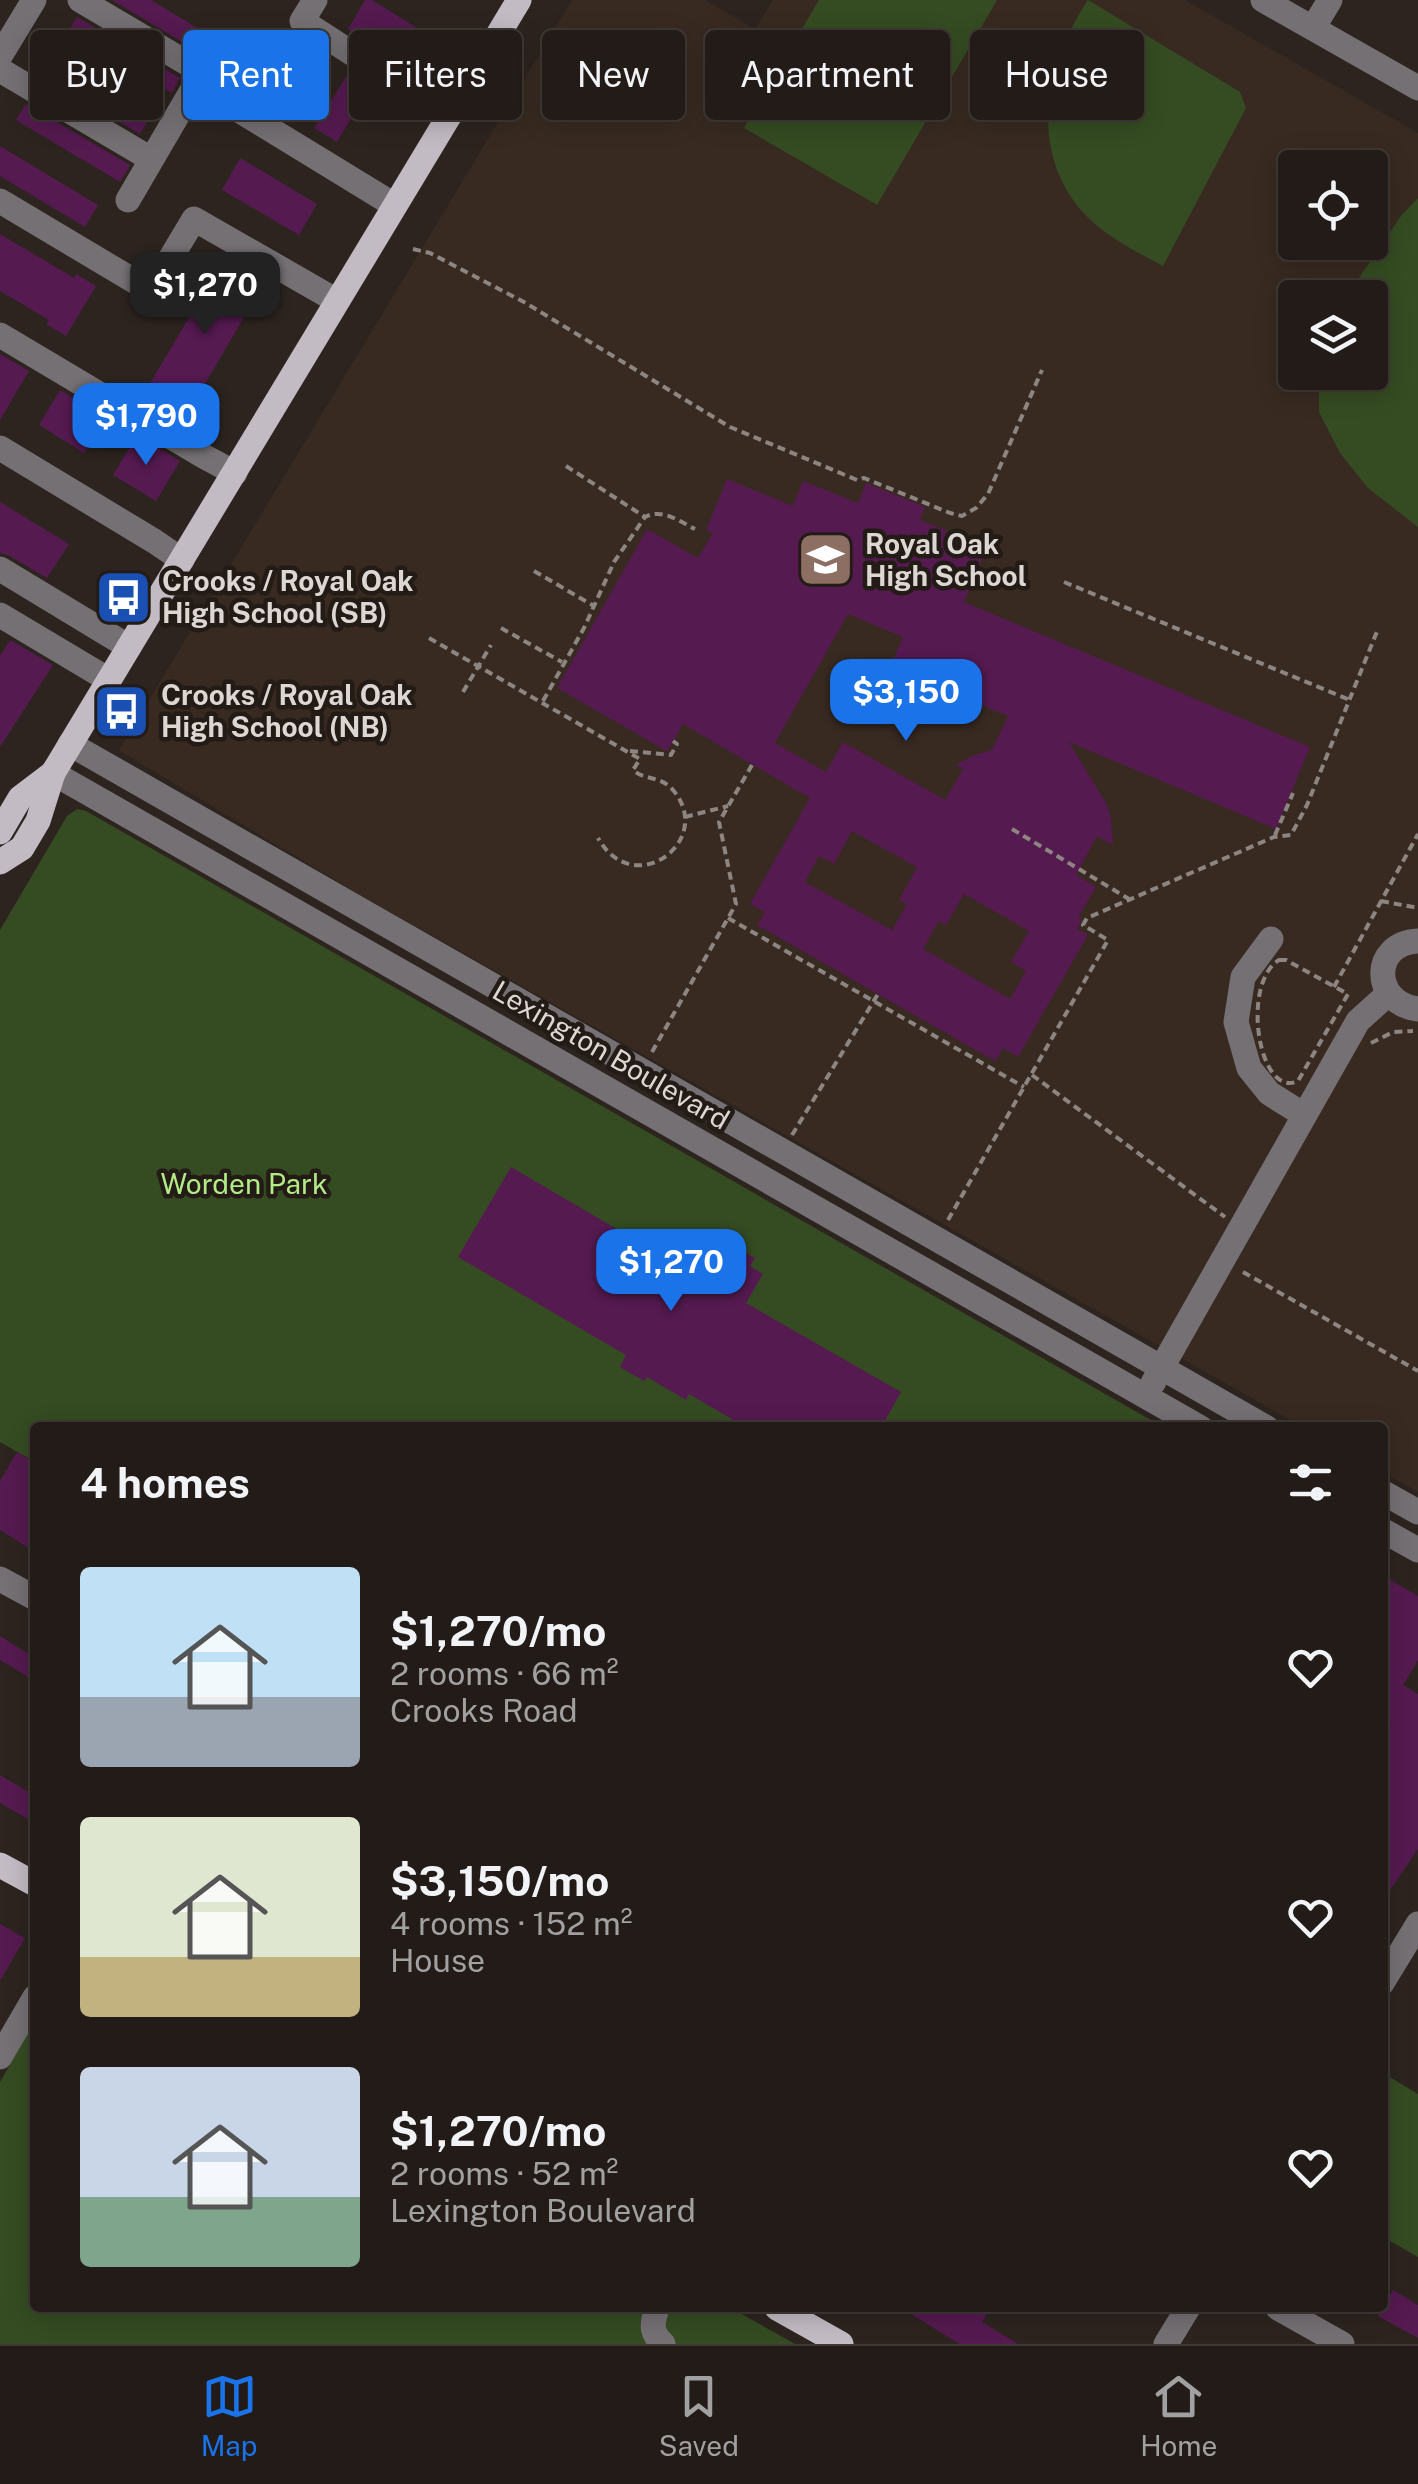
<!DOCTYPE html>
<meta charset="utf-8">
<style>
:root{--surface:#221b17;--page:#2a2420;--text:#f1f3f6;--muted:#a2a1a1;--line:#3f3936;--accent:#1a73e8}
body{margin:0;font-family:"Public Sans",sans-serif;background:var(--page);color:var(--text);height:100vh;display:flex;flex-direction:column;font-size:38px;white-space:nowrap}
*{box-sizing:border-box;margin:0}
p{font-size:32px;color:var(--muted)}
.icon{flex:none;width:55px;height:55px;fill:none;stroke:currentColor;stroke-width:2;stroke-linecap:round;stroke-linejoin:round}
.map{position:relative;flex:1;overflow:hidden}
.details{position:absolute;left:30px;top:1422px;width:1358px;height:890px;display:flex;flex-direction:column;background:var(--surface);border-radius:10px;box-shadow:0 5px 25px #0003,0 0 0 2px var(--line)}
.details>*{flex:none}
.banner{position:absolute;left:30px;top:30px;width:1360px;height:90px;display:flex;gap:20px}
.fabs{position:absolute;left:1278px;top:150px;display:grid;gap:20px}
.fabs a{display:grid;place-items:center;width:110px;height:110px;border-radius:10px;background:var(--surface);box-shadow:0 5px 25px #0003,0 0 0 2px var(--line);font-size:50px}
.price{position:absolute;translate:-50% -85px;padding:0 22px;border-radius:20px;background:var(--accent);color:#fff;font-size:32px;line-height:65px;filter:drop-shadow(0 2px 5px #0008)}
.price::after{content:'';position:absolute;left:50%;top:60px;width:30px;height:22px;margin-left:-15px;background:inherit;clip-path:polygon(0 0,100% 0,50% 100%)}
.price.current{background:#222;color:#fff}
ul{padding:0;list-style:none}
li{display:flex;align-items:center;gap:30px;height:250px;padding:0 50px}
li span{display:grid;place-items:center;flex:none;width:280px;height:200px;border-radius:10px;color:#555}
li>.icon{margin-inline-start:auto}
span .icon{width:120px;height:120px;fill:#fffc;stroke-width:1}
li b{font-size:42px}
h2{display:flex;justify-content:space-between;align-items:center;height:120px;padding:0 50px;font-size:42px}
.pill{padding:0 35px;border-radius:10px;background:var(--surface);box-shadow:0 5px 25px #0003,0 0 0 2px var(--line);font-size:35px;line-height:90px}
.pill.current{background:var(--accent);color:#fff}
.tabs{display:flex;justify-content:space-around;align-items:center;height:140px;border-top:2px solid var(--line);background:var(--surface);font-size:28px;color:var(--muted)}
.tabs a{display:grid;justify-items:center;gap:5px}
.tabs .current{color:var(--accent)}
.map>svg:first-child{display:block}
</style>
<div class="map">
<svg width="1418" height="2344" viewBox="0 0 1418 2344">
<rect width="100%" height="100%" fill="#2d241f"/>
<!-- built -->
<path fill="#382a21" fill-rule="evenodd" d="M572,0h133l50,29 18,-29h412l233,133v1359l-35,-20 -1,-44 -79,-1 -941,-531 -242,-145v-3zM1295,168h75v74h-75zM1295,298h75v74h-75z"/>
<!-- green -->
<g fill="#354c22">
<polygon points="819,0 997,0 877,205 744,128"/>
<path d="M1088,0l152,92 6,16 -83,158c-28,-15 -61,-31 -83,-57 -52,-64 -34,-146 8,-209z"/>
<polygon points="1418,198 1418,527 1368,488 1340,453 1319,412 1319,373 1370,372 1370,298 1346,297 1401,216"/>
<polygon points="77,809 86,811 1163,1427 35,1428 35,1462 0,1442 0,930 67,816"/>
<polygon points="35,2021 35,2308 731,2308 795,2344 0,2344 0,2082"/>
<polygon points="1383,2073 1418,2094 1418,2257 1383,2237"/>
</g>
<!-- building -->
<g fill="#551a50" fill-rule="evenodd">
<polygon points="112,0 151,0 204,32 194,49"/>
<polygon points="365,0 372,0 430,36 411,67 348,29"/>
<polygon points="77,17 180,78 172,93 94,45 77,74 150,117 140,134 42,76"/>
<polygon points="349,72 374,87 358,117 353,115 337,142 314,128"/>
<polygon points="26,104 130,165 120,182 16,120"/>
<polygon points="0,146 98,205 85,227 0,176"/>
<polygon points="240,158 317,204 299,235 222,190"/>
<polygon points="0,234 74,278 76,274 96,286 66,336 46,324 49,320 0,291"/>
<polygon points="220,266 260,290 191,408 150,383"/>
<polygon points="0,354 29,371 0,420"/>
<polygon points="60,390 106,417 84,453 39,425"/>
<polygon points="137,435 180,461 156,501 113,475"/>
<path d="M727,479l66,27 10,-25 55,22 8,-20 59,24 -5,13 27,11 -3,7 40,17 -20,47 346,145 -34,82 -207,-87 37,61 5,15 2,27 -16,-9 -21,39 20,12 -18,31 4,2 -5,9 11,6 -70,122 -15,-9 -8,13 -238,-136 8,-13 -15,-8 60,-106 -127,-74 -16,27 -110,-63 90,-159 51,29 15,-25 -7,-3zM848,614l55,23 -13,30 118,49 -16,34 -18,5 -18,10 7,4 -18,31 -102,-58 -17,30 -51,-29zM852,831l65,36 -18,33 8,4 -15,26 -87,-48 14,-26 15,8zM964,894l65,37 -18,31 15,9 -16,28 -87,-50 16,-28 7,4z"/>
<polygon points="0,502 69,544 47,578 8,555 0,553"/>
<polygon points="10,640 53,665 0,747 0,656"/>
<polygon points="511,1167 685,1269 703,1238 720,1248 725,1241 755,1258 750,1266 763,1274 746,1303 901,1392 881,1428 747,1428 689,1394 686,1400 647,1377 644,1381 620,1367 626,1355 458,1257"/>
<polygon points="17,1452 35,1463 35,1535 27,1547 0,1530 0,1481"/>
<polygon points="1382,1575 1418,1596 1418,1660 1403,1685 1418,1694 1418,1849 1382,1902 1382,1736 1391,1721 1382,1716"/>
<polygon points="0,1636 35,1658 35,1681 0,1660"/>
<polygon points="0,1775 35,1796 35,1823 0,1803"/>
<polygon points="0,1924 25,1938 0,1981"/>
<polygon points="1393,2290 1418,2305 1418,2338 1378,2316"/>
<polygon points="901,2308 990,2308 982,2322 1018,2344 960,2344"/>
</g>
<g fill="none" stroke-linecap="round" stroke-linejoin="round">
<!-- path -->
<g stroke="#8d8581" stroke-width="4" stroke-dasharray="8 5" stroke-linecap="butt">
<polyline points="413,249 430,253 524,302 730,427 857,480 864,478 950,513 962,516 976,508 988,494 1042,370"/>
<polyline points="566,466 645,517"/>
<polyline points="534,571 594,606"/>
<polyline points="1064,582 1350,700"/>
<polyline points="501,628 562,662"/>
<path d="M429,638l211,121 -7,11c12,11 27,5 40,20 43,50 -39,112 -75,48"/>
<polyline points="463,692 491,645"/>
<path d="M543,701l41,-73 30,-66 31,-45c17,-9 34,4 50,12"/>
<polyline points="630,751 671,755 677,744 673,741"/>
<polyline points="685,817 728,806"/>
<polyline points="1012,829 1129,899"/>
<polyline points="1275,835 1293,793"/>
<polyline points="1381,901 1418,908"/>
<polyline points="728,918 1024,1087"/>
<path d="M1279,960h7l62,34 -50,87c-39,19 -58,-97 -19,-121z"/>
<polyline points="1334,987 1418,834"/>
<polyline points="1371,1043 1393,1032 1413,1031"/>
<polyline points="652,1052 736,904 719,822 752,765"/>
<polyline points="1032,1075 1225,1217"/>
<polyline points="792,1135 878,994"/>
<polyline points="948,1220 1108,940 1083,925 1087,918 1274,837 1291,835 1307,805 1378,629"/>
<polyline points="1243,1272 1418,1371"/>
</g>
<!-- minor -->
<g stroke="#747074" stroke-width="25">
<polyline points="80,0 202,72"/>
<polyline points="315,0 302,21 449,116"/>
<polyline points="1263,0 1418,88"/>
<polyline points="1313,28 1330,0"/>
<polyline points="0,56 34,0"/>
<polyline points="0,70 151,159"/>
<polyline points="242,112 394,205"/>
<polyline points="128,200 219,44"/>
<polyline points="0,201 151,291 194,219 337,301"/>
<polyline points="0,335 205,457 235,473"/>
<polyline points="0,448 154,541 182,560"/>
<polyline points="0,569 129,647"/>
<polyline points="0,615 109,680"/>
<polyline points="70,744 1267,1428"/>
<polyline points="53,773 1201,1428"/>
<polyline points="1271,939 1243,977 1236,1022 1249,1068 1269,1093 1304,1115"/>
<path d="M1418,941c-47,2 -47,62 0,68"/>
<polyline points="1153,1383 1358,1021 1388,994"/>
<polyline points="1382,1492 1418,1512"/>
<polyline points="1382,1530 1418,1550"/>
<polyline points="0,1579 35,1598"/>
<polyline points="1382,1983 1418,1924"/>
<polyline points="0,2057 35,1997"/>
<path d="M657,2308c-5,15 -7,24 6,36"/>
<polyline points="1278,2308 1342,2344"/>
<polyline points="1166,2344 1188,2308"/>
</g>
<!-- major -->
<g stroke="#c2bbc3" stroke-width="25">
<polyline points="0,832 20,798 53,773"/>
<polyline points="0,862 22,848 38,821 53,773 519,0"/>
<polyline points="0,1865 35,1884"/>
<polyline points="777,2308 841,2344"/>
</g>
</g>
<!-- icons -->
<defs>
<symbol id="school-square" viewBox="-11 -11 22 22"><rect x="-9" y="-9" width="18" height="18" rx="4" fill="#8d6e63" stroke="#231b16"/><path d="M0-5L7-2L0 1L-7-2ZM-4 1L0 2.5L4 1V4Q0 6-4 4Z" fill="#fff"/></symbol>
<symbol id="bus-square" viewBox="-11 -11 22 22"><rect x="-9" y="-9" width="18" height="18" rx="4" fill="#1a4fb4" stroke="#231b16"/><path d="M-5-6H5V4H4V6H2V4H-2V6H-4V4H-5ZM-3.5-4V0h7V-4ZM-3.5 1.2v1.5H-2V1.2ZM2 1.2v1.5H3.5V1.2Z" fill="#fff"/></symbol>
</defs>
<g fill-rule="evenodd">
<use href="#school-square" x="794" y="528" width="63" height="63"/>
<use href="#bus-square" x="92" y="566" width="63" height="63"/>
<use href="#bus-square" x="90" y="680" width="63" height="63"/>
</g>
<g text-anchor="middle" stroke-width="9" stroke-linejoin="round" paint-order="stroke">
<!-- poi labels -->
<g font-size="28" font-weight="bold" fill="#ddd7d4" stroke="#231b16" text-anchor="start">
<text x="865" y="554">Royal Oak<tspan x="865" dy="32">High School</tspan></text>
<text x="162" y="591">Crooks / Royal Oak<tspan x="162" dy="32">High School (SB)</tspan></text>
<text x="161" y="705">Crooks / Royal Oak<tspan x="161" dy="32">High School (NB)</tspan></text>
</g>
<!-- street labels -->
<g font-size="28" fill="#ddd7d4" stroke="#231b16">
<text transform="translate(611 1055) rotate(30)" y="10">Lexington Boulevard</text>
</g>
<!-- park labels -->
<g font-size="28" fill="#b3eb86" stroke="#231b16">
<text x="244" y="1194">Worden Park</text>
</g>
</g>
</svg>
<div class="fabs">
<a><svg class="icon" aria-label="locate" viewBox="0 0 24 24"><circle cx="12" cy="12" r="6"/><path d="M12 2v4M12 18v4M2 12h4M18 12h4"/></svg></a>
<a><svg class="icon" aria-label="layers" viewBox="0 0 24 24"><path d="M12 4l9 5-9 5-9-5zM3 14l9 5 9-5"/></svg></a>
</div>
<b class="price current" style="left:205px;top:337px">$1,270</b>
<b class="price" style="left:146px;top:468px">$1,790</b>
<b class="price" style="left:906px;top:744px">$3,150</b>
<b class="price" style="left:671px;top:1314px">$1,270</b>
<div class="banner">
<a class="pill">Buy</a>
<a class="pill current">Rent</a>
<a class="pill">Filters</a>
<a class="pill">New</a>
<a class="pill">Apartment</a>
<a class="pill">House</a>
</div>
<section class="details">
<h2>4 homes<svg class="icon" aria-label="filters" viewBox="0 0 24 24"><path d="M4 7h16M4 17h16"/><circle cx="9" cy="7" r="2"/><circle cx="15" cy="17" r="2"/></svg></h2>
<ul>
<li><span style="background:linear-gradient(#bfe0f5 65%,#9aa5b1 0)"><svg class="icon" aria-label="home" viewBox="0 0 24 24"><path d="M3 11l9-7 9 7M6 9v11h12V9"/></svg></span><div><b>$1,270/mo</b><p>2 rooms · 66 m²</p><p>Crooks Road</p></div><svg class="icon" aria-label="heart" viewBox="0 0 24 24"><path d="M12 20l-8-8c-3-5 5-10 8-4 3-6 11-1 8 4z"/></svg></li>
<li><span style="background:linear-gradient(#dfe7d0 70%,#c2b280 0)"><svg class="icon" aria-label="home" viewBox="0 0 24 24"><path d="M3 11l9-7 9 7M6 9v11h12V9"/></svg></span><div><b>$3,150/mo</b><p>4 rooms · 152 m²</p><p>House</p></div><svg class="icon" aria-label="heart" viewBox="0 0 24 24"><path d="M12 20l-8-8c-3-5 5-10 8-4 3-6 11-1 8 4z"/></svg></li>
<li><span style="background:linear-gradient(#c9d6e8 65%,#7fa58c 0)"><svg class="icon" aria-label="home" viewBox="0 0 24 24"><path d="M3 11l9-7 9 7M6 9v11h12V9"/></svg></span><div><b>$1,270/mo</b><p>2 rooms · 52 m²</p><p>Lexington Boulevard</p></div><svg class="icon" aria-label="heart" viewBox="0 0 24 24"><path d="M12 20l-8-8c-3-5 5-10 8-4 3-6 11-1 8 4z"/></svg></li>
</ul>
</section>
</div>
<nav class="tabs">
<a class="current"><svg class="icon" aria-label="map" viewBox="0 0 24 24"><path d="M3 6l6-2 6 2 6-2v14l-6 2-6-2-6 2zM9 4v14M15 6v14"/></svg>Map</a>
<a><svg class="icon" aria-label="saved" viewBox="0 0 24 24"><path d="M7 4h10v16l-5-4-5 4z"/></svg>Saved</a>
<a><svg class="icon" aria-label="home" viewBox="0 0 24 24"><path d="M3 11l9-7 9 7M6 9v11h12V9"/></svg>Home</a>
</nav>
